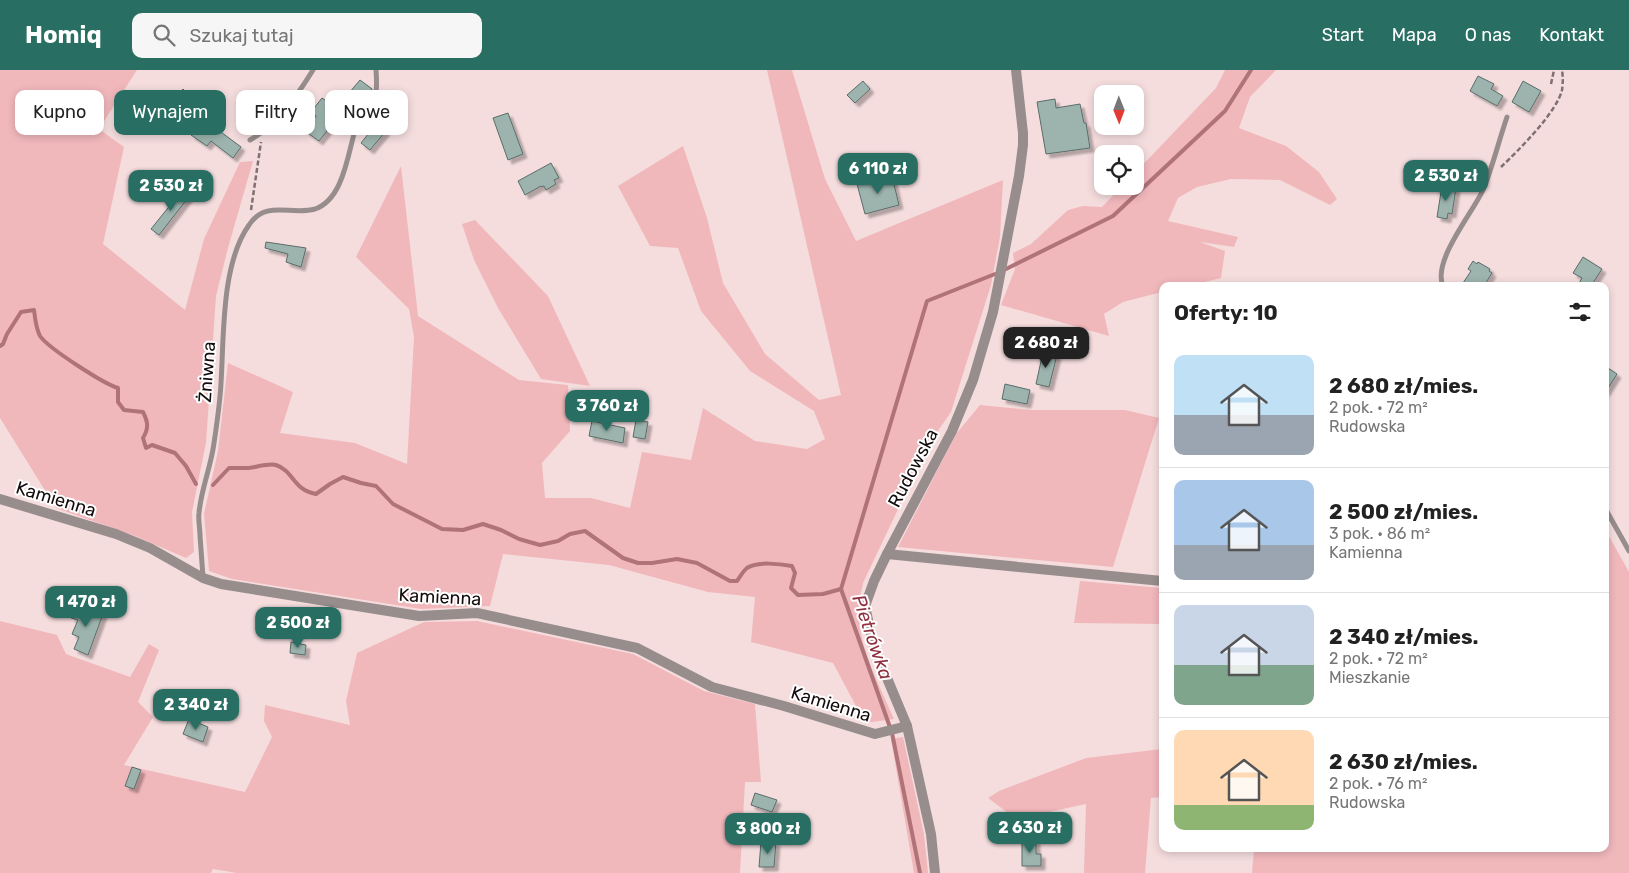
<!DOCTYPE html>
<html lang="pl">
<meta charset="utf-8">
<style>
:root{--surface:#fff;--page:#f6f6f6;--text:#222;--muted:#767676;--line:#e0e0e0;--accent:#286e62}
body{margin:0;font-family:Rubik,sans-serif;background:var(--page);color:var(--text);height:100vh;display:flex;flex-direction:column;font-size:19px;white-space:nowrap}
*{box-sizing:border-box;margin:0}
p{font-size:16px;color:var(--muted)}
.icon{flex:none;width:28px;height:28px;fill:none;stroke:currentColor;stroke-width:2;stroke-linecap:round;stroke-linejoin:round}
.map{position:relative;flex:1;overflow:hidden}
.side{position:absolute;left:1159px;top:212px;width:450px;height:570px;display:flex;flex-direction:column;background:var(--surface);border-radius:10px;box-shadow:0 2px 8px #0003}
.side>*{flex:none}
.guide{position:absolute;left:15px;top:20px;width:475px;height:45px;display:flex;gap:10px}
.needle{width:32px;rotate:179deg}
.tools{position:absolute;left:1094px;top:15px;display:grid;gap:10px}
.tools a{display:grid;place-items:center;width:50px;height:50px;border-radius:10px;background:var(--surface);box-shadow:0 2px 8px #0003;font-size:25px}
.price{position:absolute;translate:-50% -42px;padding:0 11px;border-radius:10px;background:var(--accent);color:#fff;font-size:16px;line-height:32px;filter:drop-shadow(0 1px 2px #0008)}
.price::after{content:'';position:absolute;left:50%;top:30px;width:15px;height:11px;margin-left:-8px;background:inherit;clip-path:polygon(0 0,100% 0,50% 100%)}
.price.on{background:#222;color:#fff}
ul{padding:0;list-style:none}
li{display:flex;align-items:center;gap:15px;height:125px;padding:0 15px}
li+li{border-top:1px solid var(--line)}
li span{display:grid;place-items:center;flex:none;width:140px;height:100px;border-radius:10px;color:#555}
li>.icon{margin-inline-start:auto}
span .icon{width:60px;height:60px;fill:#fffc;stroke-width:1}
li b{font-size:21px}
h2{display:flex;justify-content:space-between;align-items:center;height:60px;padding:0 15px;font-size:21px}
.tag{padding:0 18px;border-radius:10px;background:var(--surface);box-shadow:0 2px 8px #0003;font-size:18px;line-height:45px}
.tag.on{background:var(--accent);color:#fff}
header{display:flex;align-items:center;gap:30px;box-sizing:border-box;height:70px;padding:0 25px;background:var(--accent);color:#fff}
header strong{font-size:24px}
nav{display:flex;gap:28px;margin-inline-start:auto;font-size:18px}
.search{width:350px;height:45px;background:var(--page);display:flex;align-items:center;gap:12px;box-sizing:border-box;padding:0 18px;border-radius:10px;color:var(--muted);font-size:19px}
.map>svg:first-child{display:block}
</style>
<header>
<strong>Homiq</strong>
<div class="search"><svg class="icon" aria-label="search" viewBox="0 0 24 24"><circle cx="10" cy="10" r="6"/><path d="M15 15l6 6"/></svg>Szukaj tutaj</div>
<nav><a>Start</a><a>Mapa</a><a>O nas</a><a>Kontakt</a></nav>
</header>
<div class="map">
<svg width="1629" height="803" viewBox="0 0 1629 803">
<defs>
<filter id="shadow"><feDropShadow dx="4" dy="4" stdDeviation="1" flood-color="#0004"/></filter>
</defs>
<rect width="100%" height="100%" fill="#f5ddde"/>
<!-- green -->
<g fill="#f1b8bc">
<polygon points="0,0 137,0 99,59 124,77 103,174 185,240 204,169 240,92 253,91 228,178 216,226 206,373 192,442 194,482 186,488 135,466 56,438 0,348"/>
<path d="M767,0h25l33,109 31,62 147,-61 -3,57 -9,48 -40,127 -22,32 -66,139c-1,7 -4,15 -4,23 -3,37 21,80 35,113l-29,4 -32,-60 -82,-21 4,-45 -47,-5 -99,-27 -106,-11 -13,52 -69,3 -189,-30 -23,-8 -5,-57 14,-63 10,-88 65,29 -13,41 75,10 52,21 7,-127 -5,-28 -53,-52 45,-91 17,150 101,64 49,5 2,46 -28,32 3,35h46l39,10 12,-56 49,8 12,-52 52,33 52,8 18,-10 -11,-28 -64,-40 -49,-60 -23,-63 -28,-2 -32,-60 65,-40 24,72 16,65 42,71 54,46 22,-5z"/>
<polygon points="1225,0 1276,0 1250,27 1239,58 1286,76 1319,102 1337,129 1330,135 1280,110 1231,109 1197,117 1178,128 1168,151 1238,167 1234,177 1200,172 1225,181 1221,208 1188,216 1162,216 1162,222 1123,232 1104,244 1109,266 1001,235 1015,199 1013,183 1031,174 1068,140 1083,136 1102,137 1122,116 1135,116 1135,103 1216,18"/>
<polygon points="475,150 548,226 590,316 541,309 498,238 474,190 462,154"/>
<polygon points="980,335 1031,340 1125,340 1159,348 1113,497 898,477 956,364"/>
<polygon points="1605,459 1629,502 1629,803 1252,803 1254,779 1208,780 1207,779 1605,779"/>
<polygon points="1080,511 1162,518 1162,554 1074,553"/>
<polygon points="0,551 57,565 66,584 130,607 149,574 159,580 138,632 153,647 124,695 245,722 272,667 264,651 265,635 350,655 346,631 357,583 424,552 477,551 633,584 704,621 755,634 761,712 745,712 740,803 237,803 213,799 211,803 0,803"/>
<polygon points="903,667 924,764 928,803 914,803 891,669"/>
<polygon points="1162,679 1162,727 1151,728 1145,803 1084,803 1086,734 1016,749 988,728 999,721 1086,688"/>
</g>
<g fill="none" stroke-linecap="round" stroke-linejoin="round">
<!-- stream -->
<g stroke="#b07378" stroke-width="4">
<polyline points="1006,199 1113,146 1225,41 1251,0"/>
<path d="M0,276l3,-2 4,-10 14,-22 13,-2c1,8 2,19 6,26 8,12 64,48 78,52v14l6,8 19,2c5,10 6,16 0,26l3,10 6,-3 23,8 11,13 10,18"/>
<path d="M213,415l16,-17c7,0 14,0 20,0 8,-1 20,-5 27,-3 18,6 17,25 40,29l14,-10 13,-7 18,6 15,3 17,18 49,25 21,1 20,-6 18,6 18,9 21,6 18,-4 12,-7 15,-3 38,27 15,5h14l25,-4 20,4 33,18h7c3,-4 6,-10 10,-13 10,-7 34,-4 45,-2l3,7 -4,15 7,7 25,-1 18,-5"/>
<polyline points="841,519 927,231 995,204"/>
<polyline points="841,519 892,663 920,803"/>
</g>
</g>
<!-- building -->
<g fill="#9db4ae" stroke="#586d69" filter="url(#shadow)">
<polygon points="1478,6 1494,14 1491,19 1503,26 1497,36 1470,21"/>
<polygon points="360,10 372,19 370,28 362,38 352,30 354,27 349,23"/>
<polygon points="863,11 870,19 855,33 847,25"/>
<polygon points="1523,11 1541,21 1529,42 1512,32"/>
<polygon points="183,19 194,31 189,35 192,38 184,45 171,30"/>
<polygon points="322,28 342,42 319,71 305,61 316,46 311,42"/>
<polygon points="1055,29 1056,38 1080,34 1084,53 1086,53 1090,78 1046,84 1037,32"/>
<polygon points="508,43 523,84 508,90 493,48"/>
<polygon points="202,48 241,77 233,88 211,71 207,76 191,65"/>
<polygon points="377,53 386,61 370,80 361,73"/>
<polygon points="551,93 559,108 554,110 556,114 546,120 544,116 541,117 541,116 525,125 518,111"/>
<polygon points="892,106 899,135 865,144 857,114"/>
<polygon points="1442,116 1456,118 1452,144 1448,143 1447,149 1437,147"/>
<polygon points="184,118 191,124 159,165 151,159"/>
<polygon points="266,172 306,178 301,197 286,192 288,184 265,178"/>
<polygon points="1583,187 1602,199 1591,216 1585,216 1579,213 1582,208 1573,203"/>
<polygon points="1473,191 1477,194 1478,192 1490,199 1489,201 1492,203 1484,216 1461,216 1471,201 1468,199"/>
<polygon points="1043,282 1057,285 1049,317 1036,314"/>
<polygon points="1605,296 1617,304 1605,323"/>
<polygon points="1005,314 1030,320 1027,334 1002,329"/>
<polygon points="636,350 648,352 645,369 633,367"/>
<polygon points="592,351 625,358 623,373 589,366"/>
<polygon points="77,534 103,544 88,585 74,579 79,567 72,564 78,550 71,548"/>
<polygon points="291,572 306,575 305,585 290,583"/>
<polygon points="189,649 208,657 203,672 183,664"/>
<polygon points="132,697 141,700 134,719 125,716"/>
<polygon points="755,723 777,730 772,742 751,735"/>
<polygon points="1022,770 1036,770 1036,784 1041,784 1041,796 1022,796"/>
<polygon points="761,772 776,772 774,797 759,797"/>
</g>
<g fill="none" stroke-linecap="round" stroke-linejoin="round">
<!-- path -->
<g stroke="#7f7071" stroke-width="2.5" stroke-dasharray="5 2.5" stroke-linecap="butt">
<polyline points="1551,14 1554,0"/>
<path d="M1501,97c17,-16 56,-55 61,-77 1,-7 1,-13 0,-20"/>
<polyline points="251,140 261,72"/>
</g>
<!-- service -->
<g stroke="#978d8d" stroke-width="5">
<path d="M250,70c27,-15 47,-44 63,-70"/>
<path d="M1443,216c-11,-25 29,-72 40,-96 9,-21 16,-50 24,-73"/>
<polyline points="1605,438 1629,481"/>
<path d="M203,507c-1,-14 -2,-28 -3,-41 0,-8 -2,-16 -1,-23 2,-24 12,-46 15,-70 3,-20 6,-40 7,-60 3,-46 0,-119 28,-158 17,-26 42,-9 66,-16 30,-10 33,-60 42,-85 2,-5 7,-10 11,-15 10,-11 9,-25 8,-39"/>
</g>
<!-- minor -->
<g stroke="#978d8d" stroke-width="10">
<polyline points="0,429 116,464 150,478 203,508 221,514 419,546 477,543 637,578 712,617 784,636 875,664 907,656"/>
<polyline points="887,484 1162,511"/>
<polyline points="935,803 931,764 907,656 874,577 865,536 874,511 887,484 952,361 973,310 993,242 1019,106 1023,75 1023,63 1016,0"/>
</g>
</g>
<g text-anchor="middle" stroke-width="4" stroke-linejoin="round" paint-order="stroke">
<!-- street labels -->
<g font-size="18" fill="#130b0c" stroke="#fff">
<text transform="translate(207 302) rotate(-86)" y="6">Żniwna</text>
<text transform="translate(913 398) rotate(-62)" y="6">Rudowska</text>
<text transform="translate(56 429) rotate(17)" y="6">Kamienna</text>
<text transform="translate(440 527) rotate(3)" y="6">Kamienna</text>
<text transform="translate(831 634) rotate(17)" y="6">Kamienna</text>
</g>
<!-- water labels -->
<g font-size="19" font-style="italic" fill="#913140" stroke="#fff">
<text transform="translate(873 567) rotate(71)" y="7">Pietrówka</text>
</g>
</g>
</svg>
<div class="tools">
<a><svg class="needle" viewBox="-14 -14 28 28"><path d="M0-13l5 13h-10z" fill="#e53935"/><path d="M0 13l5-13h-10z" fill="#767676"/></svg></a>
<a><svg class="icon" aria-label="locate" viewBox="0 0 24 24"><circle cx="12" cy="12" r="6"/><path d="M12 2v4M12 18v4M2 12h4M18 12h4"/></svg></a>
</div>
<b class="price" style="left:878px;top:125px">6 110 zł</b>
<b class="price" style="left:1446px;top:132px">2 530 zł</b>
<b class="price" style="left:171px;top:142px">2 530 zł</b>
<b class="price on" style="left:1046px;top:299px">2 680 zł</b>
<b class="price" style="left:607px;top:362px">3 760 zł</b>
<b class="price" style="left:86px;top:558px">1 470 zł</b>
<b class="price" style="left:298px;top:579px">2 500 zł</b>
<b class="price" style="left:196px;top:661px">2 340 zł</b>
<b class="price" style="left:1030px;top:784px">2 630 zł</b>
<b class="price" style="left:768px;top:785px">3 800 zł</b>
<div class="guide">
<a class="tag">Kupno</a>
<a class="tag on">Wynajem</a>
<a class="tag">Filtry</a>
<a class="tag">Nowe</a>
</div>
<section class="side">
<h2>Oferty: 10<svg class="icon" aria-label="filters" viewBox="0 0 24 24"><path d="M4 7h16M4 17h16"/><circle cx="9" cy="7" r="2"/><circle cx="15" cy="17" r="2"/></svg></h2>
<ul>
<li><span style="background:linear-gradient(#bfe0f5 60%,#9aa5b1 0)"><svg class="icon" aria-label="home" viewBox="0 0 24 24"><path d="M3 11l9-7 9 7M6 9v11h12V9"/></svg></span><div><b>2 680 zł/mies.</b><p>2 pok. · 72 m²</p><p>Rudowska</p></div></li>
<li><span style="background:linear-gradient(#a9c7e8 65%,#9aa5b1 0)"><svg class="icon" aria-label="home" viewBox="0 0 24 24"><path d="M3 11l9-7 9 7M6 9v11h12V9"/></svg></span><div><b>2 500 zł/mies.</b><p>3 pok. · 86 m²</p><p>Kamienna</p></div></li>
<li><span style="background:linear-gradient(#c9d6e8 60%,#7fa58c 0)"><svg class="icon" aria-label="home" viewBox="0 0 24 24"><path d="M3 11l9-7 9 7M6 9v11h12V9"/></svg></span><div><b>2 340 zł/mies.</b><p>2 pok. · 72 m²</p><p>Mieszkanie</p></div></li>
<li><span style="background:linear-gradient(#ffd9b3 75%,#8fb573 0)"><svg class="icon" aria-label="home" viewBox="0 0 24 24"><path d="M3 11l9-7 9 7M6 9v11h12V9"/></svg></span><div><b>2 630 zł/mies.</b><p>2 pok. · 76 m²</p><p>Rudowska</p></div></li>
</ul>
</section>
</div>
